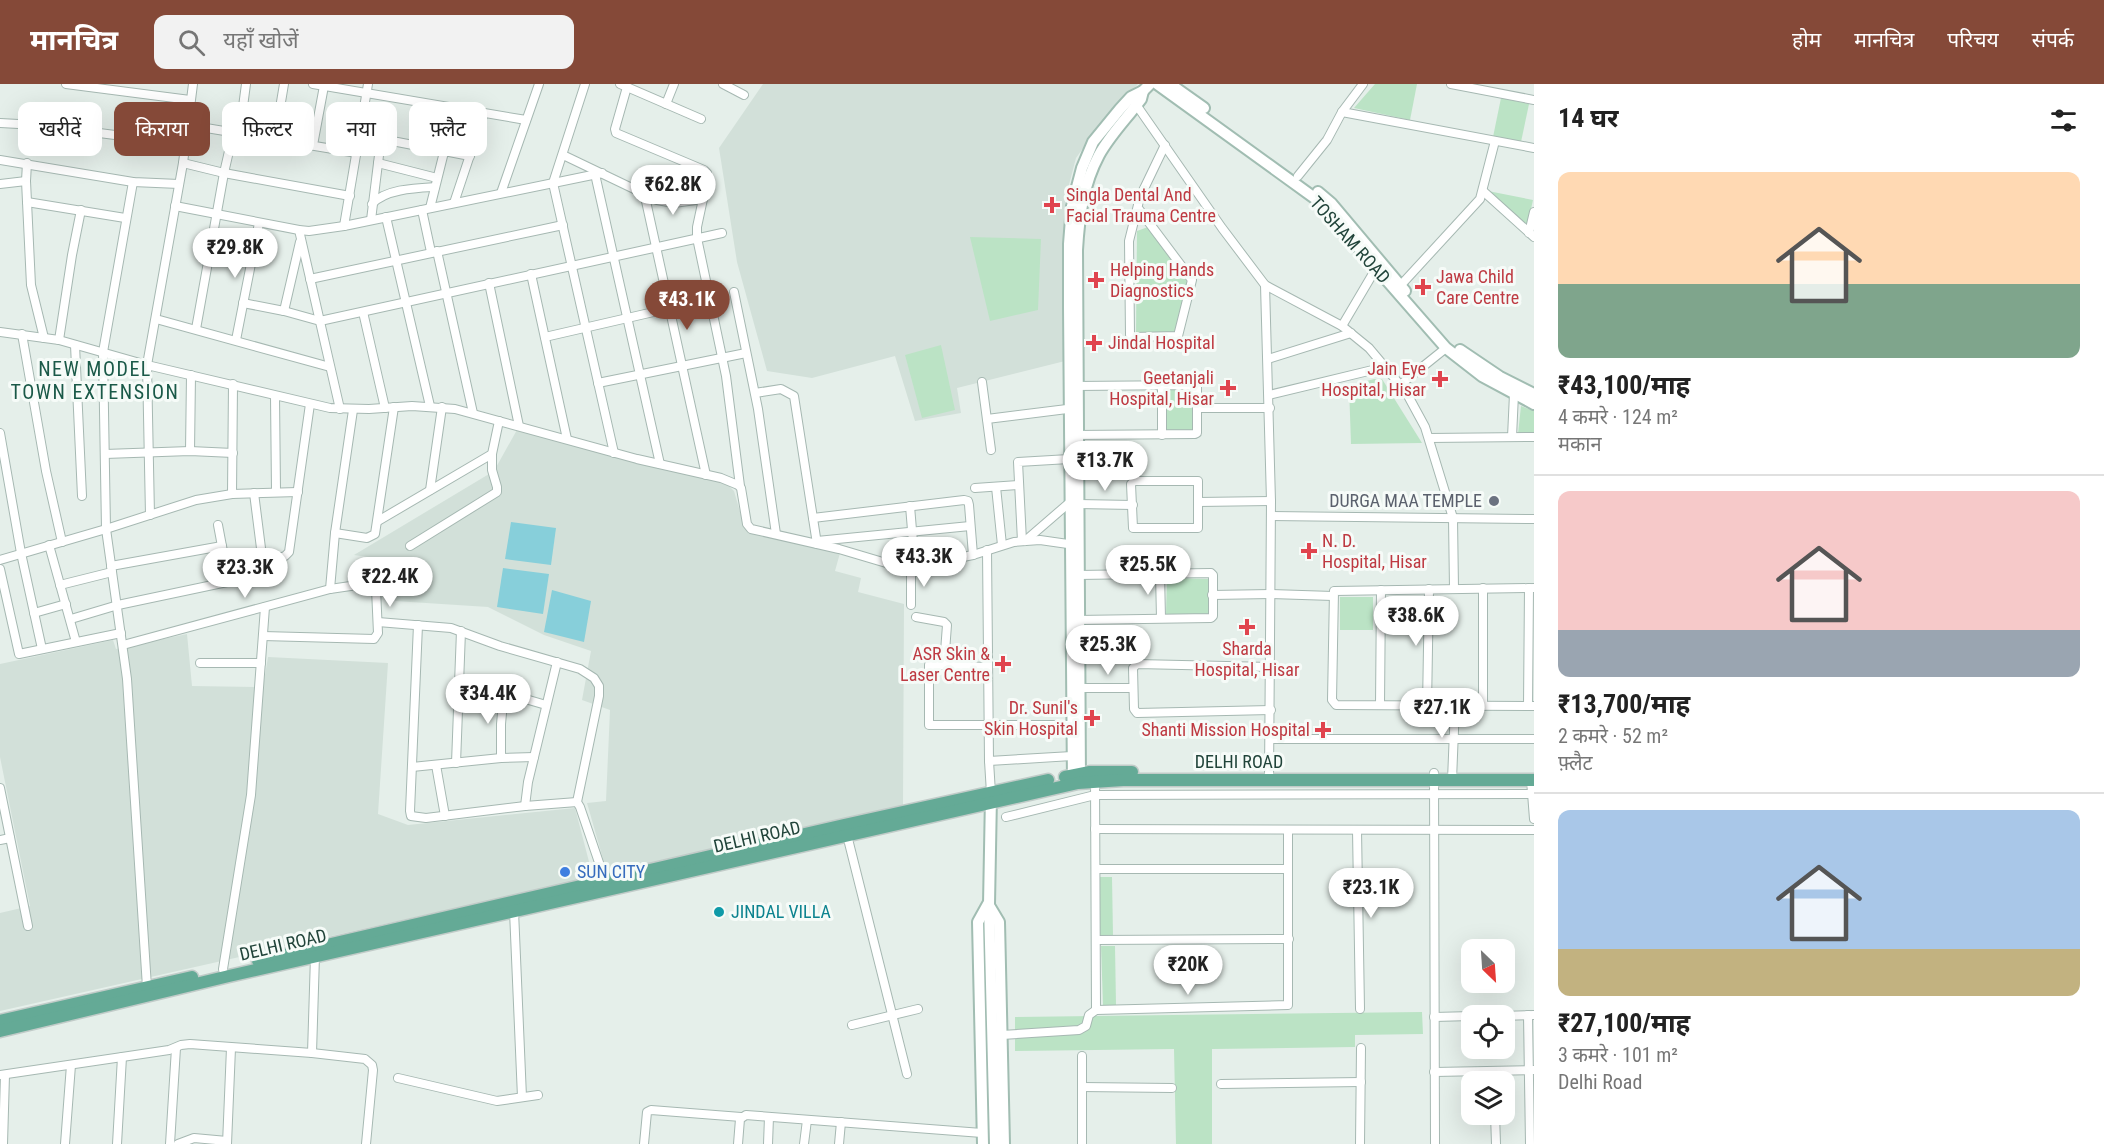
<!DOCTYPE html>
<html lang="hi">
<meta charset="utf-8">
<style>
:root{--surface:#fff;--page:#f2f2f2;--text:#222;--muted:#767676;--line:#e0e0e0;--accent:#854938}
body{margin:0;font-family:"Roboto Condensed","Noto Sans Devanagari",sans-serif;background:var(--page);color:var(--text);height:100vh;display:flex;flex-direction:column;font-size:22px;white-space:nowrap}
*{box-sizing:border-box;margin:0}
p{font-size:20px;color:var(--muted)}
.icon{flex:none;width:33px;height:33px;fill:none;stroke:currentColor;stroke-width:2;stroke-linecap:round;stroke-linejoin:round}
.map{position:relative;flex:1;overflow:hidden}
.drawer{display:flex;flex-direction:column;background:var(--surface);width:570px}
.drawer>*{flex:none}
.hud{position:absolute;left:18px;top:18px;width:570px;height:54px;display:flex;gap:12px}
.needle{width:39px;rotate:155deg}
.buttons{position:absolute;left:1461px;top:855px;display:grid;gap:12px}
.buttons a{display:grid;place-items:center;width:54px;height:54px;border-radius:12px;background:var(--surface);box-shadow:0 6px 24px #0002;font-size:30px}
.price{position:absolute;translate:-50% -51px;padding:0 14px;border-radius:21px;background:#fff;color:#222;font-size:20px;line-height:39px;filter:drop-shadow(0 2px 3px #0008)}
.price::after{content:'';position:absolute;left:50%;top:36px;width:18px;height:14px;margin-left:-9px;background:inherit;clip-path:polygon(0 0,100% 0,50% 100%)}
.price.active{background:var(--accent);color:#fff}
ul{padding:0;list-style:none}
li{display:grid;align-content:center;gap:12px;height:318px;padding:0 24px}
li+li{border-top:2px solid var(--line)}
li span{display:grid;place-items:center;height:186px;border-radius:12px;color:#555}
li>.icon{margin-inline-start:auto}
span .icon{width:108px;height:108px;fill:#fffc;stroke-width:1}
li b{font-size:26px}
h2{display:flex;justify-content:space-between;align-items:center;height:72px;padding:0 24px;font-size:26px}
.chip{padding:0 21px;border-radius:12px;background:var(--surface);box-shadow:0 6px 24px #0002;font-size:21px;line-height:54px}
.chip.active{background:var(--accent);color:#fff}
header{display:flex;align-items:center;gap:36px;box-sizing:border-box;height:84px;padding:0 30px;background:var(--accent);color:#fff}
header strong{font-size:28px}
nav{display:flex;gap:33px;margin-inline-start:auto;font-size:21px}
.search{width:420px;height:54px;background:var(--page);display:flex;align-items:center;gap:15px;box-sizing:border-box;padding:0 21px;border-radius:12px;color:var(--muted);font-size:22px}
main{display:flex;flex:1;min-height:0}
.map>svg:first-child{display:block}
</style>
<header>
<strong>मानचित्र</strong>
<div class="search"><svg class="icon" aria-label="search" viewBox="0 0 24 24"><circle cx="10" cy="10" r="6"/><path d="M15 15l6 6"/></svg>यहाँ खोजें</div>
<nav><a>होम</a><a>मानचित्र</a><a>परिचय</a><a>संपर्क</a></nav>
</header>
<main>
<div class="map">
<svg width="1534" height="1060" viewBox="0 0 1534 1060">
<rect width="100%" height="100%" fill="#e5efea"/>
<!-- built -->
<g fill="#d2e0d9">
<polygon points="763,0 1138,0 1102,38 1076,74 1065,116 1063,197 1065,277 957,304 961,329 915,337 895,272 812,294 767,287 737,178 719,64"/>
<polygon points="518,344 727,400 734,407 745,445 840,469 835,487 861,494 858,508 904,520 903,721 607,789 587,719 606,717 610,626 582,616 591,567 544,551 488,523 395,517 395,477 354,471 494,387"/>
<polygon points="187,550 192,602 263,603 268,573 388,579 378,730 408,741 575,724 593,793 0,927 0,829 30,822 0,673 0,580 113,556 116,565"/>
</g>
<!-- green -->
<g fill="#bbe3c5">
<polygon points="1375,0 1417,0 1410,36 1354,24"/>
<polygon points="1501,14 1529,20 1521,58 1493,53"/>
<polygon points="1488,107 1533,116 1527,143"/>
<polygon points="1148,143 1188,199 1176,249 1136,250 1137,147"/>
<polygon points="970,153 1041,155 1038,226 990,237"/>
<polygon points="941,261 955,326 922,334 905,271"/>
<polygon points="1374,295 1382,295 1422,359 1351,360 1349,302"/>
<polygon points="1165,305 1195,305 1194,346 1165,346"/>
<polygon points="1521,322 1534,327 1534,349 1518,350"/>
<polygon points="1167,494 1209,495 1208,530 1166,530"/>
<rect x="1340" y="513" width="33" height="33"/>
<polygon points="1098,793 1112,793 1113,852 1100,852"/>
<polygon points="1101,862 1115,862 1116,921 1103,921"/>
<polygon points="1422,928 1423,950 1355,951 1355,963 1212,965 1212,1060 1176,1060 1174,965 1015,967 1015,933"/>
</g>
<!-- water -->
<g fill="#87cfda">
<polygon points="511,438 556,444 551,481 505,475"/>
<polygon points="503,484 549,490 543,530 497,523"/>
<polygon points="552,506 591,517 584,558 544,548"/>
</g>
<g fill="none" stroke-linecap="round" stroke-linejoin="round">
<defs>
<g id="street">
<polyline points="66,0 190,16"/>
<polyline points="313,0 526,36"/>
<polyline points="585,0 553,99 614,369"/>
<polyline points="620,0 701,35"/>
<polyline points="723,0 744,11"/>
<polyline points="1451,0 1534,16"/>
<polyline points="627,3 615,45 616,49 704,86 707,89 703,115"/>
<polyline points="1135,19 1222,144 1265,201 1342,242 1369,264 1406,308 1425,343 1453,434 1454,505"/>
<polyline points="666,20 674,0"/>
<polyline points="1342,28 1534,64"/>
<polyline points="0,39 37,41 185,60"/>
<polyline points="188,41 357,69"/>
<polyline points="361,51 470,72"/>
<polyline points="275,54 284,0"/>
<polyline points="313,61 324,2"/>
<polyline points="563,71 657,116 674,119 703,115 697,143 697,154 726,292 740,402"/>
<polyline points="0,76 133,98 179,100"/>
<polyline points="27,79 26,97 31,201 44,254"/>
<polyline points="183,79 224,89 350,112"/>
<polyline points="378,79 437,94"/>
<polyline points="595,90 660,380"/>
<polyline points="1298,92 1327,56 1342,28 1363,0"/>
<polyline points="133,98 103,268 106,445 127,595 147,903"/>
<polyline points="0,100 26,97"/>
<polyline points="1483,107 1534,153"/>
<polyline points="644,108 706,391"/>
<polyline points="501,109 539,0"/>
<polyline points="27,118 125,134"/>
<polyline points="454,119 484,29"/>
<path d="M372,120c13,-15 44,-16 63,-17"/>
<polyline points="175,122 299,146 309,147 344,142 602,89"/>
<polyline points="430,124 444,68"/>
<polyline points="1138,124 1192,196 1178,252 1133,253 1130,251 1129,157 1140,113 1165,61"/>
<polyline points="422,126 431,168"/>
<polyline points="386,133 430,322"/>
<polyline points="371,136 381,55"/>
<polyline points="344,142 368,0"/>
<polyline points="299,146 340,325"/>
<polyline points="1529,149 1534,128"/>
<polyline points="437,167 473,329"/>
<polyline points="531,190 567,355"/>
<polyline points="310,195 563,141"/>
<polyline points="489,199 519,342"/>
<polyline points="1265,201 1271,417 1269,696"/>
<polyline points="1400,202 1480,115 1495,57"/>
<polyline points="734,208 758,325 776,450"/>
<polyline points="243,219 284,227 320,237 722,149"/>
<polyline points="284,227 300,158"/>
<polyline points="363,228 385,324"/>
<polyline points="156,235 330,283"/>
<polyline points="1342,242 1378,181"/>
<polyline points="196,245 224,89 232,54 241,38 246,0"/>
<polyline points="0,248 59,256 147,281 330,324 369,325 412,322 455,325 637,375 721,394 738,401 741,404 747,440 751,445 839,465 903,484 923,481 973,471 1014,458 1040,456 1075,461"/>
<polyline points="22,250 46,387 62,458"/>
<polyline points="545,253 710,215"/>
<polyline points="59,256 72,171 81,126"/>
<polyline points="236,256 259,139"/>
<polyline points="75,261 82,412"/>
<polyline points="1268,275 1351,249"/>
<polyline points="982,298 991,366"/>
<polyline points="598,299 746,269"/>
<polyline points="1400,301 1446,264"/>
<polyline points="755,309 781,305 794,312 817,460"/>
<polyline points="1269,311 1385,283"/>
<polyline points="275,312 276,407"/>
<polyline points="1197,324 1270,324"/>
<polyline points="987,335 1075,324"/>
<polyline points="0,349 21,469 42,565"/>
<polyline points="1074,351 1195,350 1197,349 1197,303 1195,301 1074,302"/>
<polyline points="1162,351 1162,302"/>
<polyline points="1512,353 1514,310"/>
<polyline points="1429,354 1534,353"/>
<polyline points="190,367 191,291"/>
<polyline points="105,370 190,367 233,369"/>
<polygon points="1134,397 1198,397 1198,444 1133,444 1131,400"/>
<polyline points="996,403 1002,461"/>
<polyline points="975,404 1019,401"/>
<polyline points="430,406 442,323"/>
<polyline points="254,409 263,480"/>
<polyline points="232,410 233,300"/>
<polyline points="1198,418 1271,417"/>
<polyline points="1078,420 1133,421"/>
<polyline points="910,422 915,482 911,492 911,521"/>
<polyline points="150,431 147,281 183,79 193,0"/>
<polyline points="1271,432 1534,435"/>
<polyline points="813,434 964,416 968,417 969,421 973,471"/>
<polyline points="378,437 492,370 499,337"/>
<polyline points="335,449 367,454 375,450 394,323"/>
<polyline points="817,457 970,442"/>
<polyline points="1022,457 1018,378 1069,375"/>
<polyline points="1025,457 1069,419"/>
<polyline points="49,461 76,558"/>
<polyline points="410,462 497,408 497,403 492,386 492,370"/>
<polyline points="987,466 989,677 991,709"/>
<polyline points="0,476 106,445 196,416 232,410 298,408"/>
<polyline points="111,482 222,462"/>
<polyline points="0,485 19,570 121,549"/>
<polyline points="244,487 285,472 289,468 310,320"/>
<polyline points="1160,490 1161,534"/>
<polyline points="60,501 112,488"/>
<polyline points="1483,504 1483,622"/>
<polyline points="1534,504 1334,507 1332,616 1336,621 1534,622"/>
<polyline points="330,505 335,449 353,326"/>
<polyline points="1212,511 1271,510 1333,512"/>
<polyline points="34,529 66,520"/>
<polyline points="916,533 944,538 947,541 944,581"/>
<polyline points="71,535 118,521 227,498 228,494 218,441"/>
<polyline points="1077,536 1211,534 1213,532 1213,491 1211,489 1078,491"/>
<polyline points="378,538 451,544 500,562 580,585 594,594 599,602 599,612 577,718 580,723 606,799"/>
<polyline points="418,541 410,727 411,732 426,734 525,722 577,718"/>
<polyline points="123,561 330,505 371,499 376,505 378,549 374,555 263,552"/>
<polyline points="200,579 261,579"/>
<polyline points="988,583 929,581 929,641 1078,641"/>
<polyline points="460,596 546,621"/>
<polyline points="1075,604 1133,604"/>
<polyline points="1380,621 1381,506"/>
<polyline points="1427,622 1429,505"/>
<polyline points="1528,622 1529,504"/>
<polyline points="1271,626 1137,629 1134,625 1133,584 1137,580 1271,583"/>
<polyline points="1270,655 1534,655"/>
<polyline points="501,674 501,640 504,608"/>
<polyline points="989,677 1072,672"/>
<polyline points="456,679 461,547"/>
<polyline points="436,681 445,732"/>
<polyline points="412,683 501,674 534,673"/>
<polyline points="1434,689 1435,1060"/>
<polyline points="1095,694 1096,926"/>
<polyline points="1452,696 1455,622"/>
<polyline points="1531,696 1534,735"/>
<polyline points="0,704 28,842"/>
<polyline points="525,722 528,698 557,578"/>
<polyline points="1006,733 1095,711 1534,710"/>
<polyline points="1095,745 1534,746"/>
<polyline points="1357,746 1360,925"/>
<polyline points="847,751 907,990"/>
<polyline points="0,756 10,754"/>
<polyline points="1096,785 1288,785"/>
<polyline points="514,827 522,1013"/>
<polyline points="1096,856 1289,855"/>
<polyline points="223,885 251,711 265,523"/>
<polyline points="1528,931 1530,1060"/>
<polyline points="1500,932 1534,931"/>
<polyline points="1434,933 1472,932"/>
<polyline points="852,941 918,925"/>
<polyline points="1002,951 1079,946 1086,942 1089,931 1096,926 1288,921 1288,746"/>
<polyline points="312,969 315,872"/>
<polyline points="122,973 169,966 181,961 190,960 312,969 365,975 372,981 373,986 366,1060"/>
<polyline points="1493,987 1494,998"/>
<polyline points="1434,988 1533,986"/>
<polyline points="0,991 122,973 117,1060"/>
<polyline points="398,994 497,1017 538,1011"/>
<polyline points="1221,1000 1361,998"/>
<polyline points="1082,1003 1172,1004"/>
<polyline points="1495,1030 1496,1060"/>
<polyline points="3,1060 5,991"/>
<polyline points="65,1060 71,981"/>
<polyline points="170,1060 176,964"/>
<polyline points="178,1060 194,1054 227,1057"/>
<polyline points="227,1060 231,964"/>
<polyline points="644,1060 647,1028 651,1026 741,1033"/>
<polyline points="738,1060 740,1035 746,1031 982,1049"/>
<polyline points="768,1060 769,1033"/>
<polyline points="804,1060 807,1036"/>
<polyline points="839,1060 841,1038"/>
<polyline points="1082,1060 1082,972"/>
<polyline points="1360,1060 1361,964"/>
</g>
<g id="secondary">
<polyline points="1157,0 1316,115 1446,264 1482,292 1534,320"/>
<polyline points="1170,0 1204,24"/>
<polyline points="1318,108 1331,119 1405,207"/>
<polyline points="1460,266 1500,293 1534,310"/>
<path d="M1080,697l-3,-531c2,-34 6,-65 22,-95 11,-20 28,-37 42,-56l2,-8"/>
<polyline points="1073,699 1069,223 1069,160 1072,122 1082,84 1093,58 1120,25 1131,13 1143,7 1150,0"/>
<polyline points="991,712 989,820 995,1060"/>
<polyline points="990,823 999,838 1004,1060"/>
<polyline points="983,1060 978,838 988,820"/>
</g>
<g id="primary">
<polyline points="1065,693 1090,688 1132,688"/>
<polyline points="258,877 844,741 1048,696"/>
<polyline points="0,937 192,893"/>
<polyline points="0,947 229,892 1078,699 1123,696 1534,696"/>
</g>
</defs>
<!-- street casing -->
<use href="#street" stroke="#a6b8b2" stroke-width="10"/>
<!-- secondary casing -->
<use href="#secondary" stroke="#a1bdb2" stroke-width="14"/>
<!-- primary casing -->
<use href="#primary" stroke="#c1cbc8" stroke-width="15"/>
<!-- street -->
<use href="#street" stroke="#fff" stroke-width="8"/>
<!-- secondary -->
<use href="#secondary" stroke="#fff" stroke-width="10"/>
<!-- primary -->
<use href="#primary" stroke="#64aa96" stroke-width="12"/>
</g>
<!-- markers -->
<g fill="#e0444e" stroke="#f6fbf8" stroke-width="2">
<path d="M1049 112h6v6h6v6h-6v6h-6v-6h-6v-6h6z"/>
<path d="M1093 187h6v6h6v6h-6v6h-6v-6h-6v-6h6z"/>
<path d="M1420 194h6v6h6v6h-6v6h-6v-6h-6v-6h6z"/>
<path d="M1091 250h6v6h6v6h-6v6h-6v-6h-6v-6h6z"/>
<path d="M1437 286h6v6h6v6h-6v6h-6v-6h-6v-6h6z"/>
<path d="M1225 295h6v6h6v6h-6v6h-6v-6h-6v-6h6z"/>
<path d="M1306 458h6v6h6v6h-6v6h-6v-6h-6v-6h6z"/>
<path d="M1244 534h6v6h6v6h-6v6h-6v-6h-6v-6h6z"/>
<path d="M1000 571h6v6h6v6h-6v6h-6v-6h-6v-6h6z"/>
<path d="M1089 625h6v6h6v6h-6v6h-6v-6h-6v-6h6z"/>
<path d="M1320 637h6v6h6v6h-6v6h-6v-6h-6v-6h6z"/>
</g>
<circle fill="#6b7280" stroke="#f6fbf8" stroke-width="2" cx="1494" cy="417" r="6"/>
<circle fill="#3f7fe0" stroke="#f6fbf8" stroke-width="2" cx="565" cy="788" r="6"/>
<circle fill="#0f9aa8" stroke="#f6fbf8" stroke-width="2" cx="719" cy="828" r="6"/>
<g text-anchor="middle" stroke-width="6" stroke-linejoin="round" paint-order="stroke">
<!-- health labels -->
<g font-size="18" fill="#be3a42" stroke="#f6fbf8" text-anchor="start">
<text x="1066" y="117">Singla Dental And<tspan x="1066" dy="21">Facial Trauma Centre</tspan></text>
<text x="1110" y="192">Helping Hands<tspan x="1110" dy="21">Diagnostics</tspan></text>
<text x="1436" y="199">Jawa Child<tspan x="1436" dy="21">Care Centre</tspan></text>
<text x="1108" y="265">Jindal Hospital</text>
<text x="1426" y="291" text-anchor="end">Jain Eye<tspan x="1426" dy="21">Hospital, Hisar</tspan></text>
<text x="1214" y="300" text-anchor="end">Geetanjali<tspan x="1214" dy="21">Hospital, Hisar</tspan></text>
<text x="1322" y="463">N. D.<tspan x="1322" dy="21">Hospital, Hisar</tspan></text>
<text x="1247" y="571" text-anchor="middle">Sharda<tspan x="1247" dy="21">Hospital, Hisar</tspan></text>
<text x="990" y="576" text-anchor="end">ASR Skin &amp;<tspan x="990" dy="21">Laser Centre</tspan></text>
<text x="1078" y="630" text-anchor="end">Dr. Sunil's<tspan x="1078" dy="21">Skin Hospital</tspan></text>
<text x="1310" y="652" text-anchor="end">Shanti Mission Hospital</text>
</g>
<!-- street labels -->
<g font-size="18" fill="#21443a" stroke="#f6fbf8">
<text transform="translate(1350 156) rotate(48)" y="6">TOSHAM ROAD</text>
<text x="1239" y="684">DELHI ROAD</text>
<text transform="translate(757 753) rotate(-13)" y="6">DELHI ROAD</text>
<text transform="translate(283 861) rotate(-13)" y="6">DELHI ROAD</text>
</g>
<!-- worship labels -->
<g font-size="18" fill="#5b616d" stroke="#f6fbf8" text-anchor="end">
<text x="1482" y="423">DURGA MAA TEMPLE</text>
</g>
<!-- shop labels -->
<g font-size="18" fill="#366cbe" stroke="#f6fbf8" text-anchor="start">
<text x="577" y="794">SUN CITY</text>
</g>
<!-- culture labels -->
<g font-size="18" fill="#0d838f" stroke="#f6fbf8" text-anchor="start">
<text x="731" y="834">JINDAL VILLA</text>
</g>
<!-- neighbourhood labels -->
<g font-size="20" letter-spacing="1.5" fill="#1a5948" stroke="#f6fbf8">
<text x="95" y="292">NEW MODEL<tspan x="95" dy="23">TOWN EXTENSION</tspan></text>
</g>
</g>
</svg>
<div class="buttons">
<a><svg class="needle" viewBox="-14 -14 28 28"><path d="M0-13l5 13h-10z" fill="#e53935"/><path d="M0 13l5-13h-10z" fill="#767676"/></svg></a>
<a><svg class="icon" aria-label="locate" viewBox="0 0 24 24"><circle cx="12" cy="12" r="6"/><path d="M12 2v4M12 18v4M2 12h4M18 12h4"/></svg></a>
<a><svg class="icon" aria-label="layers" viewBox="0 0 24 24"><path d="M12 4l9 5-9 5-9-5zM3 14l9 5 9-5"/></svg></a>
</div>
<b class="price" style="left:673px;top:132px">₹62.8K</b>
<b class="price" style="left:235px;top:195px">₹29.8K</b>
<b class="price active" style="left:687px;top:247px">₹43.1K</b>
<b class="price" style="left:1105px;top:408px">₹13.7K</b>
<b class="price" style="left:924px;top:504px">₹43.3K</b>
<b class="price" style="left:1148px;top:512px">₹25.5K</b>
<b class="price" style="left:245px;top:515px">₹23.3K</b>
<b class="price" style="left:390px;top:524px">₹22.4K</b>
<b class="price" style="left:1416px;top:563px">₹38.6K</b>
<b class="price" style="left:1108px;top:592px">₹25.3K</b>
<b class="price" style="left:488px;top:641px">₹34.4K</b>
<b class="price" style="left:1442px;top:655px">₹27.1K</b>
<b class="price" style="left:1371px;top:835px">₹23.1K</b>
<b class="price" style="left:1188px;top:912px">₹20K</b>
<div class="hud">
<a class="chip">खरीदें</a>
<a class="chip active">किराया</a>
<a class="chip">फ़िल्टर</a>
<a class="chip">नया</a>
<a class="chip">फ़्लैट</a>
</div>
</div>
<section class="drawer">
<h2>14 घर<svg class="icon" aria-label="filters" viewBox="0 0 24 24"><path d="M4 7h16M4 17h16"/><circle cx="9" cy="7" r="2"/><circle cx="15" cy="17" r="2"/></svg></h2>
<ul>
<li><span style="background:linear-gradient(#ffd9b3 60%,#7fa58c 0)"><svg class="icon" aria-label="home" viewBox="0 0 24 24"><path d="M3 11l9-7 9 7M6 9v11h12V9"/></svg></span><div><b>₹43,100/माह</b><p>4 कमरे · 124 m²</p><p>मकान</p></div></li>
<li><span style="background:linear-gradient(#f6c9c9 75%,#9aa5b1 0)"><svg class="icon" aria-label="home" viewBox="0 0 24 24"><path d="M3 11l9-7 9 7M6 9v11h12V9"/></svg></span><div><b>₹13,700/माह</b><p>2 कमरे · 52 m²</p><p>फ़्लैट</p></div></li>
<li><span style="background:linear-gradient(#a9c7e8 75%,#c2b280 0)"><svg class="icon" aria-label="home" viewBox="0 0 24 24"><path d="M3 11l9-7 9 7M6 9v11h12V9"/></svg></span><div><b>₹27,100/माह</b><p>3 कमरे · 101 m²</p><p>Delhi Road</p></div></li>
</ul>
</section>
</main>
